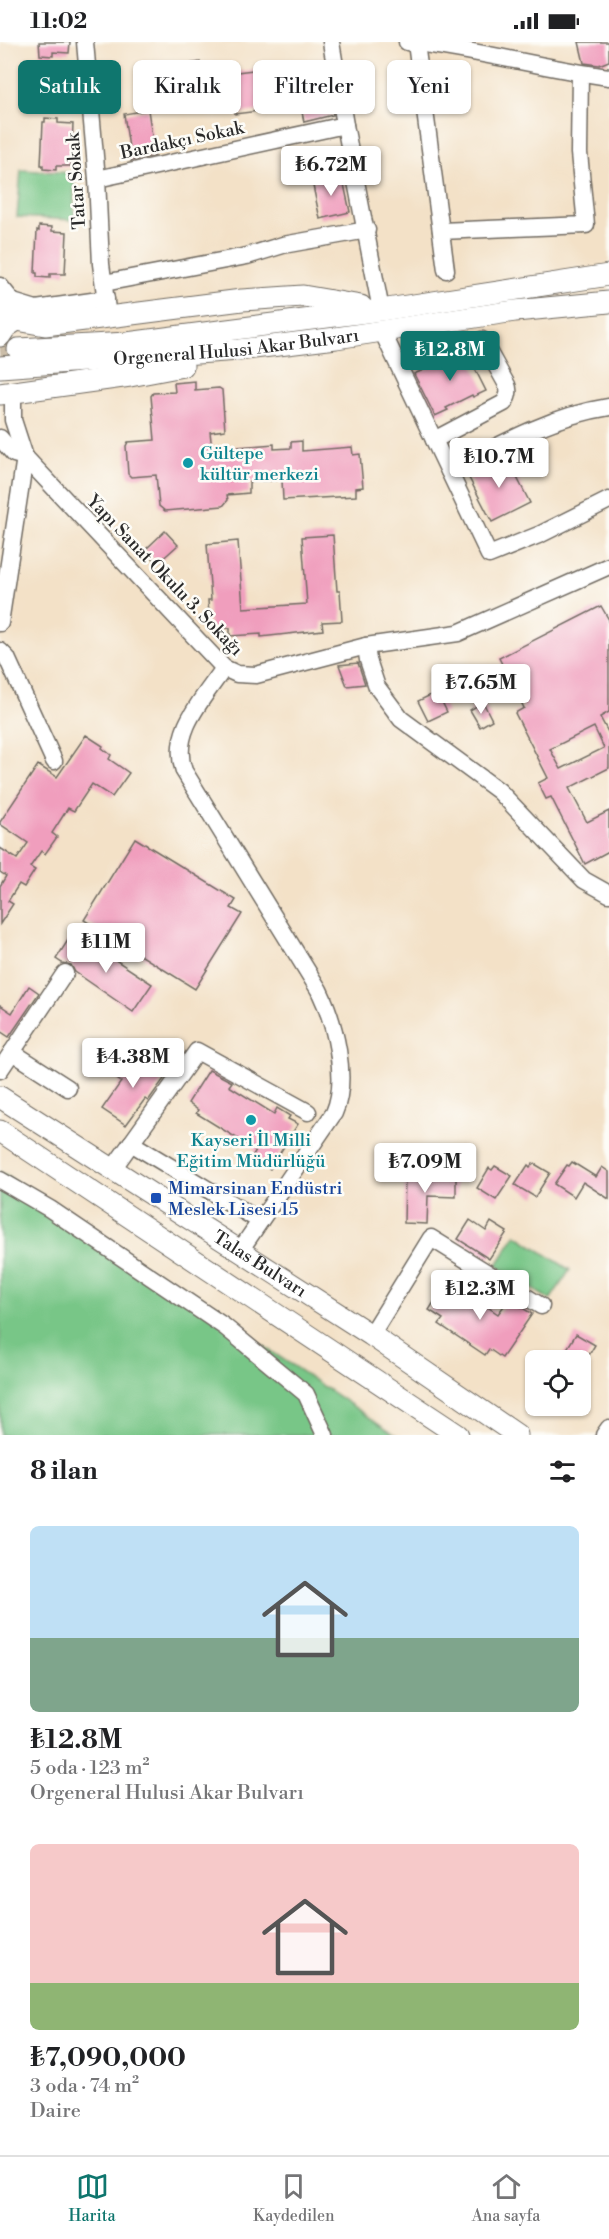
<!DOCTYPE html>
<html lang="tr">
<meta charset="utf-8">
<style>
:root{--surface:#fff;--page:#f6f6f6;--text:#202124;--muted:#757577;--line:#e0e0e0;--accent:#0f766e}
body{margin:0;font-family:"Libre Bodoni",serif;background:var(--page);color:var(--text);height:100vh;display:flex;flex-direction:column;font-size:22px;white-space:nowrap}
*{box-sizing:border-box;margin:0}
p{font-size:20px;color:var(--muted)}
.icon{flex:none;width:33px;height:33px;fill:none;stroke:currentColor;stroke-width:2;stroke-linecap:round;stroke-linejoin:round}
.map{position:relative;height:1393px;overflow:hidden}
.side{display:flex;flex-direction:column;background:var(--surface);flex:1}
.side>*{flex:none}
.banner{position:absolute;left:18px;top:18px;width:573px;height:54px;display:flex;gap:12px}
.controls{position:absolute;left:525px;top:1308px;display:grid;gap:12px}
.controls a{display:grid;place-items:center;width:66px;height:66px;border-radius:9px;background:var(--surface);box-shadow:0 2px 4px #0004;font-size:30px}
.price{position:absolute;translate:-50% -51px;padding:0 14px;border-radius:6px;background:#fff;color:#222;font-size:20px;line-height:39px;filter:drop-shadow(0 2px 3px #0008)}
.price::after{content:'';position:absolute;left:50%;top:36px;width:18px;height:14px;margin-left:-9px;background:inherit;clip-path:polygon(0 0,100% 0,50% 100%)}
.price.on{background:var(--accent);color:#fff}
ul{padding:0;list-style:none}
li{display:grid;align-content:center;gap:12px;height:318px;padding:0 30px}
li span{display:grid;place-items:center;height:186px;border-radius:9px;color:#555}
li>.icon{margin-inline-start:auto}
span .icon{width:108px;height:108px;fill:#fffc;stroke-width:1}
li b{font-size:26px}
h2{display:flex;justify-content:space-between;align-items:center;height:72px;padding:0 30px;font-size:26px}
.tag{padding:0 21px;border-radius:9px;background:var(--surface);box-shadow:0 2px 4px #0004;font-size:21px;line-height:54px}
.tag.on{background:var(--accent);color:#fff}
.status{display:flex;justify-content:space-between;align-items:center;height:42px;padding:0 30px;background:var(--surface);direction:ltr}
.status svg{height:16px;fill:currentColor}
.tab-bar{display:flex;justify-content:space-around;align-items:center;height:84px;border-top:2px solid var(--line);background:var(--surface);font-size:16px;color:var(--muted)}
.tab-bar a{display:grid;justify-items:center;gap:3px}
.tab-bar .on{color:var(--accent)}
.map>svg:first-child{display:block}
</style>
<div class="status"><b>11:02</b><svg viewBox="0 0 49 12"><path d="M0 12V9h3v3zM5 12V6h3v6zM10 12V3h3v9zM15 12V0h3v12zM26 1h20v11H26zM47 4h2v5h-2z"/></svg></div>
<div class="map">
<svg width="609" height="1393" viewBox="0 0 609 1393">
<rect width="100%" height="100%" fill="#fdfcf7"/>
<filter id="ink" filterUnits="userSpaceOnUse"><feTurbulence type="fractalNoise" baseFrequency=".0167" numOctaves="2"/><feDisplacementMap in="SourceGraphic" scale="12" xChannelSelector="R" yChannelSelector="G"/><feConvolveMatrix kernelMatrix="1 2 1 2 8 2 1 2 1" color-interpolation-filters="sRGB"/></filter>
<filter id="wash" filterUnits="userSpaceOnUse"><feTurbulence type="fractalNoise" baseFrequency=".008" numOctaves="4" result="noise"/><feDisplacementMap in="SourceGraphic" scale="24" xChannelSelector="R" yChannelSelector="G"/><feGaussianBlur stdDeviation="1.35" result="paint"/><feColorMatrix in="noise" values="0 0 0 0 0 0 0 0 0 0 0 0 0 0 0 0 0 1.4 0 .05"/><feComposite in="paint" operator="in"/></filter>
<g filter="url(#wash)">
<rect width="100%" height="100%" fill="#f3e1c7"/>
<!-- green -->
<g fill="#78c687" stroke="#527859" stroke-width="1.5">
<polygon points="21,128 74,131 74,178 17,175"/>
<polygon points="0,1130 68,1173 396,1393 0,1393"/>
<polygon points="516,1193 570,1228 550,1258 496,1224"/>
</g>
<g id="blocks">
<!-- building -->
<g fill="#f09ebd" fill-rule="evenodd">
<polygon points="39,0 70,0 69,11 53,10 53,14 40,13"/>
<polygon points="579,0 609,0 609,19 599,23 584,21"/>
<polygon points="200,20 202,36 206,35 208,46 204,46 206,62 175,66 172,51 168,51 167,40 171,40 169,25"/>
<polygon points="261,27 263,42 267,42 268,52 264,53 266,68 235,72 233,57 229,58 228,47 231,46 229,31"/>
<polygon points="328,43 333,73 304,80 302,70 299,70 297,49"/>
<polygon points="148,68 155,114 131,119 124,72"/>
<polygon points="45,76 58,77 58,81 73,82 71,124 56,124 56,128 43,127 43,123 41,123 43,80 45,80"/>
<polygon points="342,133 350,170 320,177 312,139"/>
<polygon points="39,184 52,185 52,189 67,190 65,232 50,232 50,236 37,235 37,231 35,231 37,188 39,189"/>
<polygon points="465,307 486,349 473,355 472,353 446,366 448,368 435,374 414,332 452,316 451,314"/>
<polygon points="195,339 195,348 219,346 222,348 225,388 210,390 212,407 274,402 274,407 291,406 291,400 302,399 302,409 352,405 353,413 360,412 363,445 356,446 356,454 283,458 282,438 249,440 249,451 227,453 228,458 223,464 165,469 159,464 156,433 131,435 128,432 126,404 128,400 155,398 151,354 153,351 175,350 174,341"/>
<polygon points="506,414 530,461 492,480 468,434"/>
<polygon points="165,489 178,503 158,521 145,508"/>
<polygon points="333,493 337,549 340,549 342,579 322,580 323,588 261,595 261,592 230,594 230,586 210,588 208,558 211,558 207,502 238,499 243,566 307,562 302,495"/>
<path d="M601,564l8,14v92l-9,5 9,17v34l-40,20 18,34 22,-11v40l-24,13 -34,-67 -5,2 -8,-16 10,-5 -33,-65 9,-5 -25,-50zM594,685l10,21 -43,21 -11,-20z"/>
<polygon points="358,621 365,642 347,644 339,623"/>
<polygon points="437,650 447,670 428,679 418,659"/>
<polygon points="483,660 492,678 480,685 470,668"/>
<polygon points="86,693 103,704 102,706 111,713 109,717 129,731 112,755 92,742 74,769 68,766 52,791 57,795 45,812 41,809 30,825 35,828 24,845 19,842 8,859 13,862 0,882 0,844 6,834 0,830 0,806 17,817 28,801 0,782 0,780 38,723 57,735"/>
<polygon points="135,796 236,858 231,866 242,872 195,947 84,878"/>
<polygon points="70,895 104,918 108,913 152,942 133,970 75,930 71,923 62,921 56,917"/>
<polygon points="29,944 39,951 9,995 0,989 0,963 12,971"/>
<polygon points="134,1012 166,1034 148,1059 145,1057 126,1083 102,1067 121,1040 117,1037"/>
<polygon points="209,1028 232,1040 229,1044 274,1072 277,1066 290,1074 288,1077 298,1082 270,1127 259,1120 258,1123 250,1118 256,1108 196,1071 198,1068 188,1061"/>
<polygon points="572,1120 596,1135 602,1125 609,1130 609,1157 583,1140 574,1155 554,1142 567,1123 569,1124"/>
<polygon points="533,1121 550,1131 535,1155 515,1143 528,1123 530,1125"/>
<polygon points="495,1124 512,1134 496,1158 477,1146 489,1126 492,1128"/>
<polygon points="405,1132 456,1132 456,1155 428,1154 427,1182 404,1181"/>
<polygon points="470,1178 486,1189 491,1180 507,1190 489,1217 458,1197"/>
<polygon points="454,1242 498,1272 509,1257 532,1272 502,1316 489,1307 485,1313 439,1282 443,1277 429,1268 443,1246 449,1249"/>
<polygon points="576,1292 595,1303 586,1318 560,1318"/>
</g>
</g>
</g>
<g filter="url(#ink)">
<use href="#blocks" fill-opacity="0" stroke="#716b62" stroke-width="1.5"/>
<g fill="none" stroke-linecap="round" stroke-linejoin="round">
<!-- major-tunnel -->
<polyline stroke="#cbbda8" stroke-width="21" stroke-dasharray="21 10" stroke-linecap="butt" points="0,309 18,307"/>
<defs>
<g id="minor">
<polyline points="85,0 97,137 101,222 108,275"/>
<polyline points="331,0 345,83 381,268"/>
<path d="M407,0c68,7 134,26 202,35"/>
<polyline points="416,1 446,228"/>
<polyline points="97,137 345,83"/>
<polyline points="441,189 586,183 579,111 580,31"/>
<polyline points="104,241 247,214 283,203 367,188"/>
<polyline points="0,244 13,260 36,267 106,257"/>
<polyline points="382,289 489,513 541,492 609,458"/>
<polyline points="0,396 14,412 25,415 224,626 237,632 256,633 366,604 458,591 609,524"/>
<path d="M434,398l70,-37c4,-6 6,-11 3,-18l-25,-45"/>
<path d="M449,429c52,-27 102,-55 160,-64"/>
<polyline points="0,581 25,415 13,378 13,350"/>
<polyline points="366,604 368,618 377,645 401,677 499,749 584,838 609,852"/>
<polyline points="0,609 7,616 54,719"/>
<path d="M224,626c-21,31 -54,64 -40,103l135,219c16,33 30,89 15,123l-95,139"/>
<polyline points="12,1010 68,1046"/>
<polyline points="0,1028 65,931"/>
<polyline points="131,1101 260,1179"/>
<polyline points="112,1128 197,1009 308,1070"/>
<polyline points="0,1138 50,1167 225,1285 306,1352 325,1393"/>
<polyline points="371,1293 431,1196 541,1264"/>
<polyline points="604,1393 609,1386"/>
</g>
<g id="major">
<polyline points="0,266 17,278 45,283 242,258 303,254 361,264"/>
<polyline points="0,294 6,285 17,278"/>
<polyline points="18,307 127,301 381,268 609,233"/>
<path id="s1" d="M0,325l239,-17 97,-12 179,-27 94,-9"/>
<polyline points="0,352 130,334 183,324"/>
<path id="s2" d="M0,1055l371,238 146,100"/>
<polyline points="0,1089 458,1393"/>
</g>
</defs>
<!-- minor casing -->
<use href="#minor" stroke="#716b62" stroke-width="19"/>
<!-- major casing -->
<use href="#major" stroke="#716b62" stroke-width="23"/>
<!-- minor -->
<use href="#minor" stroke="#fff" stroke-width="16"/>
<!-- major -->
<use href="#major" stroke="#fff" stroke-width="21"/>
</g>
</g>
<!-- markers -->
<g fill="#0f9aa8" stroke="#fdfcf7" stroke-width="2">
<circle cx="188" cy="421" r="6"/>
<circle cx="251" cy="1078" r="6"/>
</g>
<rect fill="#1a4fb4" stroke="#fdfcf7" stroke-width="2" x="150" y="1150" width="12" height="12" rx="3"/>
<g text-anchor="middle" stroke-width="5" stroke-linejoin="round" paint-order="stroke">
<!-- street labels -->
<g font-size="18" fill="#2b2b2b" stroke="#fdfcf7">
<text transform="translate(182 98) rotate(-12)" y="6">Bardakçı Sokak</text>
<text transform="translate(76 139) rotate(-94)" y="6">Tatar Sokak</text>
<text dy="6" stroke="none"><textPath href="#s1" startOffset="237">Orgeneral Hulusi Akar Bulvarı</textPath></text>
<text transform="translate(165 533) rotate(46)" y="6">Yapı Sanat Okulu 3. Sokağı</text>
<text dy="6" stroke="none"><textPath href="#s2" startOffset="309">Talas Bulvarı</textPath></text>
</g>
<!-- culture labels -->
<g font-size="18" fill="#0d838f" stroke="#fdfcf7" text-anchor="start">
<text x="200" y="417">Gültepe<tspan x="200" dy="21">kültür merkezi</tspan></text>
<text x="251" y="1104" text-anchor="middle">Kayseri İl Milli<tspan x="251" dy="21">Eğitim Müdürlüğü</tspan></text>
</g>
<!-- transit labels -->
<g font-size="18" fill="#164399" stroke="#fdfcf7" text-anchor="start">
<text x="168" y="1152">Mimarsinan Endüstri<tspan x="168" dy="21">Meslek Lisesi 15</tspan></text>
</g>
</g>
</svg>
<div class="controls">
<a><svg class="icon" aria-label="locate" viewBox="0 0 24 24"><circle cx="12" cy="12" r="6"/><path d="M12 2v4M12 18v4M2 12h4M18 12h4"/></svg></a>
</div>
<b class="price" style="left:331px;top:155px">₺6.72M</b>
<b class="price on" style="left:450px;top:340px">₺12.8M</b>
<b class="price" style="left:499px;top:447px">₺10.7M</b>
<b class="price" style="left:481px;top:673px">₺7.65M</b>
<b class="price" style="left:106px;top:932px">₺11M</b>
<b class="price" style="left:133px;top:1047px">₺4.38M</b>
<b class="price" style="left:425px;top:1152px">₺7.09M</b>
<b class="price" style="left:480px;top:1279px">₺12.3M</b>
<div class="banner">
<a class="tag on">Satılık</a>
<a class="tag">Kiralık</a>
<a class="tag">Filtreler</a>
<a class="tag">Yeni</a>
</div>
</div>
<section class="side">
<h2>8 ilan<svg class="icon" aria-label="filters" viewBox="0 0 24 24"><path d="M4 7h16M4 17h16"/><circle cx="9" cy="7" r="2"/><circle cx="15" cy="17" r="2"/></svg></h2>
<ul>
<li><span style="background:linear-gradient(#bfe0f5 60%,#7fa58c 0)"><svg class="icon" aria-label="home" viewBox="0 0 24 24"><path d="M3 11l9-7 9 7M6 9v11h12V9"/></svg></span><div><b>₺12.8M</b><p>5 oda · 123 m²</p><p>Orgeneral Hulusi Akar Bulvarı</p></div></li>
<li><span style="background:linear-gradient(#f6c9c9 75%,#8fb573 0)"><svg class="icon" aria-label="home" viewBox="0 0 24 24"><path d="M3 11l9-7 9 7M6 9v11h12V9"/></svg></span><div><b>₺7,090,000</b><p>3 oda · 74 m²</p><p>Daire</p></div></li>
</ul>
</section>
<nav class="tab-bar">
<a class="on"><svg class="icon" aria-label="map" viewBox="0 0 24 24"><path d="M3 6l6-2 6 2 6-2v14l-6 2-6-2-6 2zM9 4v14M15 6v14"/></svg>Harita</a>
<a><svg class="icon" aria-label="saved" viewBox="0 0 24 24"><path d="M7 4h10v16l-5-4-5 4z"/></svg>Kaydedilen</a>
<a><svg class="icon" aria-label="home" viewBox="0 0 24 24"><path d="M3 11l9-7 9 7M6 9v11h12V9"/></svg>Ana sayfa</a>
</nav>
